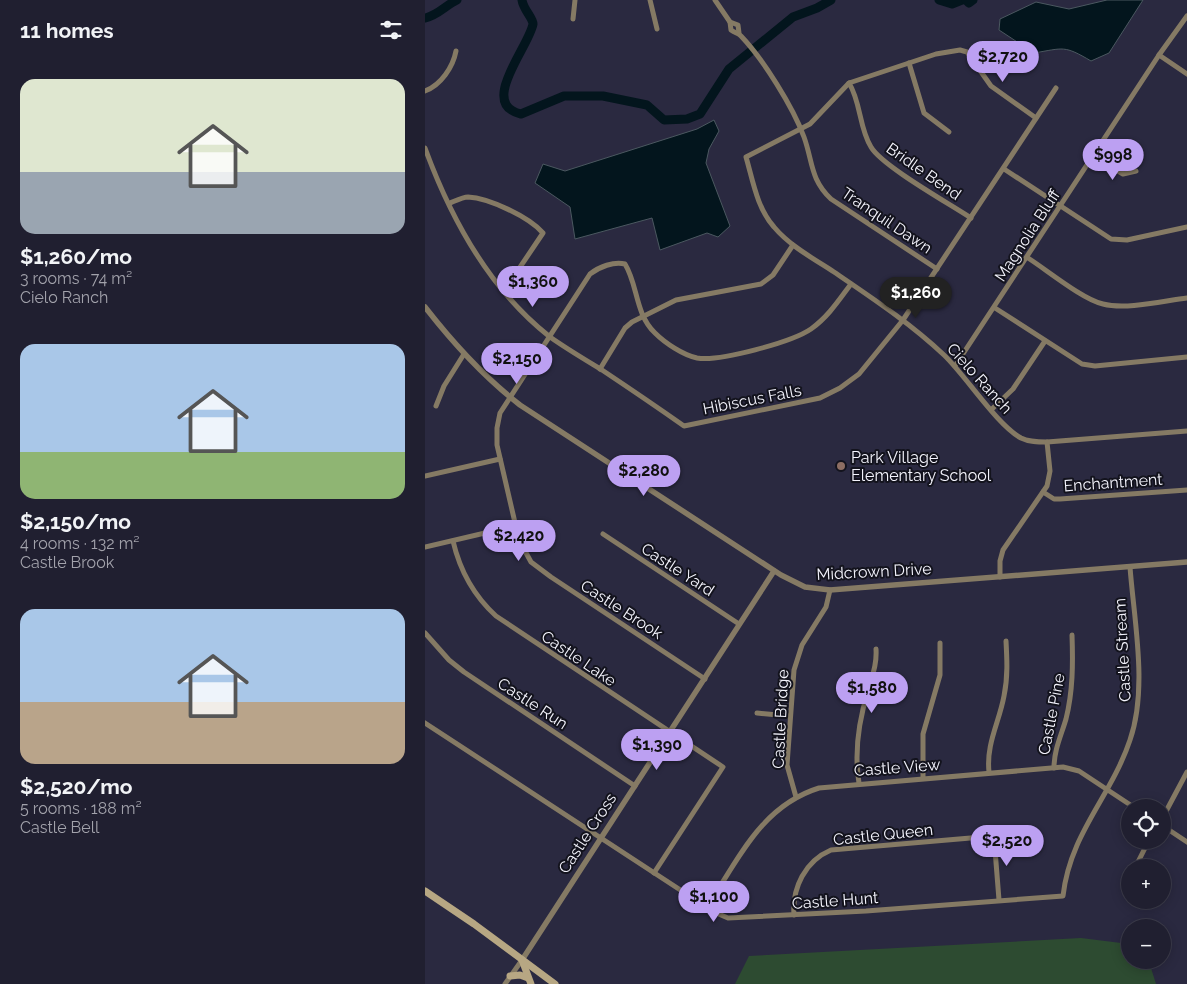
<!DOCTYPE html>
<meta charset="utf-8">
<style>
:root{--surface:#201f30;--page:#282738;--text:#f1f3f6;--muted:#a2a2ab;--line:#3d3d4c;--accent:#bca0f2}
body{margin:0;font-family:Raleway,sans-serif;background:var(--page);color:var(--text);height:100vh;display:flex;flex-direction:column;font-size:19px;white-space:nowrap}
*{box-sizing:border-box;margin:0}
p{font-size:16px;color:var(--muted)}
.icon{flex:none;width:28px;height:28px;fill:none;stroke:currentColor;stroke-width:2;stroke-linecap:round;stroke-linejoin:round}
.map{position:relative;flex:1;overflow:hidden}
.panel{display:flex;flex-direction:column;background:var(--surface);width:425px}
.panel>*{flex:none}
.fabs{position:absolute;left:696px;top:799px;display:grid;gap:10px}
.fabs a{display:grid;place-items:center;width:50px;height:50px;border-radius:50%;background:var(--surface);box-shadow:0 2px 12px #0003,0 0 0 1px var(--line);font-size:25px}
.price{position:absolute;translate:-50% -42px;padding:0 11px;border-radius:18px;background:var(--accent);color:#111;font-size:16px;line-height:32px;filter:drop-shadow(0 1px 2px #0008)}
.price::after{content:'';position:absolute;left:50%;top:30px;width:15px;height:11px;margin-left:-8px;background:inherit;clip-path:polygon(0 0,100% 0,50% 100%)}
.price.selected{background:#222;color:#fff}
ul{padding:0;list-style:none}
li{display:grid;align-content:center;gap:10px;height:265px;padding:0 20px}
li span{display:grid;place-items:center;height:155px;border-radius:15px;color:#555}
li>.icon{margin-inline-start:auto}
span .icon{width:90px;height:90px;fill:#fffc;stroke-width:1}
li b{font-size:21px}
h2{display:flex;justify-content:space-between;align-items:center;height:60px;padding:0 20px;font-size:21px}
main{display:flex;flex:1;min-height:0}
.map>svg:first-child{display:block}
</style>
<main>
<section class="panel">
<h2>11 homes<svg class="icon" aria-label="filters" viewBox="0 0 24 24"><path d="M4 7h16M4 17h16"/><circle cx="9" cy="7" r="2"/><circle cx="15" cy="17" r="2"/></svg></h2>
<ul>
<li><span style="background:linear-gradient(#dfe7d0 60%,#9aa5b1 0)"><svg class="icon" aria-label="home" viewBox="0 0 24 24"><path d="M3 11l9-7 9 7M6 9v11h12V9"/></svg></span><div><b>$1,260/mo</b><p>3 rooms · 74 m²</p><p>Cielo Ranch</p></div></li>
<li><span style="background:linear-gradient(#a9c7e8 70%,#8fb573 0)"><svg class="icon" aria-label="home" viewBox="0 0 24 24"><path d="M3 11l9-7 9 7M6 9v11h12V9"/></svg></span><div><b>$2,150/mo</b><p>4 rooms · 132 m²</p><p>Castle Brook</p></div></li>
<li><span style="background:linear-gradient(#a9c7e8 60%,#b9a48a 0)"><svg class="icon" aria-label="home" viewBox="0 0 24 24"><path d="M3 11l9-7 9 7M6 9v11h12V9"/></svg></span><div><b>$2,520/mo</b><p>5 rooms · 188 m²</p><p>Castle Bell</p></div></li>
</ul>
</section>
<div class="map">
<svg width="762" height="984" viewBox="0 0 762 984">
<rect width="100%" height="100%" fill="#2a2940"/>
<!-- green -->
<polygon fill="#2d4b31" points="656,938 704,944 705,960 719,960 726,968 731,984 310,984 324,956"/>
<!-- water -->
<g fill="#03151d" stroke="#4b5860">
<path d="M682,0h36l-34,53 -18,8c-27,-16 -27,-13 -57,-8l-35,-23 1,-11 36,-17 33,7z"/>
<polygon points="289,120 294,131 284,149 281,163 305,226 293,237 282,233 235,250 227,218 150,239 145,207 110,183 118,164 140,171 272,129"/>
</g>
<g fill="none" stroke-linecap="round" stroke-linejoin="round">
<!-- river -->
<g stroke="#03151d" stroke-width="9">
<path d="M97,0c1,9 11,18 11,24 -4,23 -55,80 -12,90l43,-18h39l44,9 17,15 23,-1 13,-5 29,-45 64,-52 24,-9 14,-8"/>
<polyline points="514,0 527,4 537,0"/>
<polyline points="541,0 544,3 548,0"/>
<path d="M0,18c12,-2 21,-13 32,-18"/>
</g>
<!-- minor -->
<g stroke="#857a64" stroke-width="5">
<polyline points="225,0 232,29"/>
<path d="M290,0l15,22 1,8c4,3 7,3 10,6 22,23 52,71 63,101 9,25 6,42 27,62l106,70"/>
<polyline points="148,19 150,0"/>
<polyline points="305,22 313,25 314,33"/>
<polyline points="734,55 762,74"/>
<polyline points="484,63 499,113 524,132"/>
<path d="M424,83c12,19 10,45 22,64 11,19 79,57 100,71"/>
<path d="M0,91c16,-6 28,-24 31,-40"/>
<path d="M611,118l-45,-32 -24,-34 -7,-2 -24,4 -87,29 -39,41 -64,33c7,24 11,51 28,70 16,19 40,32 60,45 38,26 76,51 110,83 22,21 53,70 77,83 8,4 17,4 26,4l140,-11"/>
<path d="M0,148c26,71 65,142 125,189 17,12 34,22 52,33 27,18 55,37 82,56l136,-28 20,-10 19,-14 44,-54 153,-232"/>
<polyline points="668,156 698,174 711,171"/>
<polyline points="579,169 686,239 702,240 762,227"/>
<path d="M25,203c5,-2 13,-6 18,-6 21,1 61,20 75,36l-39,58"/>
<path d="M603,258c19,12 54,41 75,46 23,6 60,-3 84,-6"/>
<polyline points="570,308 657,364 670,366 762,357"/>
<polyline points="530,366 734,55 762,16"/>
<polyline points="175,369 200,328 207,322 251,300 336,284 348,275 368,245"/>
<polyline points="11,406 19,386 39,354"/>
<polyline points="567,409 588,389 620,341"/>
<polyline points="0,476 75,459"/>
<polyline points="618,492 629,499 635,499 762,490"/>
<polyline points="178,534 314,624"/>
<path d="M28,541c7,30 20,54 43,75l227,151 -69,106"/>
<polyline points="0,547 90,526"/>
<polyline points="575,577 575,561 578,550 622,486 625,471 622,442"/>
<polyline points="0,633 24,660 39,672 210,786"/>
<path d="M280,679l-154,-102 -20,-15 -12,-22 -22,-95v-17l3,-15 90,-139c9,-7 24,-13 35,-10 13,21 10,50 30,69 10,10 28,22 42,25 22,4 95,-16 114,-29 17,-12 28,-29 40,-45"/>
<polyline points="332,713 364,716"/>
<path d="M0,723l289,189 14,6 138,-7 197,-15c7,-63 48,-99 67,-156 18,-52 4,-119 0,-173"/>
<path d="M629,768c0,-18 7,-32 12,-49 7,-28 7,-56 6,-84"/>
<path d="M564,772c-3,-28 10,-49 15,-76 4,-19 3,-37 2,-55"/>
<polyline points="498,778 498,734 515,675 515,643"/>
<path d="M434,783c-5,-31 0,-63 9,-92 4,-15 9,-26 8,-42"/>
<polyline points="371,797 362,765 369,670 377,645 401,607 405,590"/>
<polyline points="738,817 762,772"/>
<polyline points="738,826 762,842"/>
<polyline points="569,837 574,900"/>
<polyline points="710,868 724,840"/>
<polyline points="704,889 705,883"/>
<path d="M282,907c31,-47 54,-101 112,-119l244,-21 16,4 56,37"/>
<path d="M369,915c-2,-27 11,-54 37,-65l186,-16"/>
<polyline points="80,984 97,960"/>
</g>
<!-- tertiary -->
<g stroke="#857a64" stroke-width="5.5">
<path d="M0,307c28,36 59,70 95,98l261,170 24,12 25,3 357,-28"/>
<polyline points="97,960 349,571"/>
</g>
<!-- secondary -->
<g stroke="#b7a783" stroke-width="7">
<polyline points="0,891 49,924 130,984"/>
<polyline points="97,960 106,984"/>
<polyline points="85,976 95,975 103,978"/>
</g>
</g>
<!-- markers -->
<circle fill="#8d6e63" stroke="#13131d" stroke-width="2" cx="416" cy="466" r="5"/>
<g text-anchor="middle" stroke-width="4" stroke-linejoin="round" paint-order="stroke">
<!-- street labels -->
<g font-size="16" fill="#f4f4fd" stroke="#13131d">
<text transform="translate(499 171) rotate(35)" y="6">Bridle Bend</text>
<text transform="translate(462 220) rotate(34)" y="6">Tranquil Dawn</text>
<text transform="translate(602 235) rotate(-57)" y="6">Magnolia Bluff</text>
<text transform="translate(555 378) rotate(48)" y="6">Cielo Ranch</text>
<text transform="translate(327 399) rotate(-11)" y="6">Hibiscus Falls</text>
<text transform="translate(688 482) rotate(-4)" y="6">Enchantment</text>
<text transform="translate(253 569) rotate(33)" y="6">Castle Yard</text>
<text transform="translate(449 571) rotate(-3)" y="6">Midcrown Drive</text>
<text transform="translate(197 609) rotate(33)" y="6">Castle Brook</text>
<text transform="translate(697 650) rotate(-93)" y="6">Castle Stream</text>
<text transform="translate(154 658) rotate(34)" y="6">Castle Lake</text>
<text transform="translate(108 703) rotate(33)" y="6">Castle Run</text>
<text transform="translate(626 714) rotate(-79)" y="6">Castle Pine</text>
<text transform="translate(355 719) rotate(-87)" y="6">Castle Bridge</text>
<text transform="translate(472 767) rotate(-4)" y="6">Castle View</text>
<text transform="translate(162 833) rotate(-57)" y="6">Castle Cross</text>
<text transform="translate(458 834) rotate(-6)" y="6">Castle Queen</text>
<text transform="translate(410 900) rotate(-4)" y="6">Castle Hunt</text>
</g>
<!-- poi labels -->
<g font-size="16" fill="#f4f4fd" stroke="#13131d" text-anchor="start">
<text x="426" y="463">Park Village<tspan x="426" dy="18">Elementary School</tspan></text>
</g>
</g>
</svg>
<div class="fabs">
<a><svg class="icon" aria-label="locate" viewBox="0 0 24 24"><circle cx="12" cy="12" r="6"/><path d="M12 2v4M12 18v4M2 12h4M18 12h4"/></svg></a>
<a>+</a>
<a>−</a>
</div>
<b class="price" style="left:578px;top:83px">$2,720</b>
<b class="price" style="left:688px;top:181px">$998</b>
<b class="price" style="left:108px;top:308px">$1,360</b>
<b class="price selected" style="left:491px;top:319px">$1,260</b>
<b class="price" style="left:92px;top:385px">$2,150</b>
<b class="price" style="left:219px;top:497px">$2,280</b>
<b class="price" style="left:94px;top:562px">$2,420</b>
<b class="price" style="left:447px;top:714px">$1,580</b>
<b class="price" style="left:232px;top:771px">$1,390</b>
<b class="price" style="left:582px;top:867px">$2,520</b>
<b class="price" style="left:289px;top:923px">$1,100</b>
</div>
</main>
